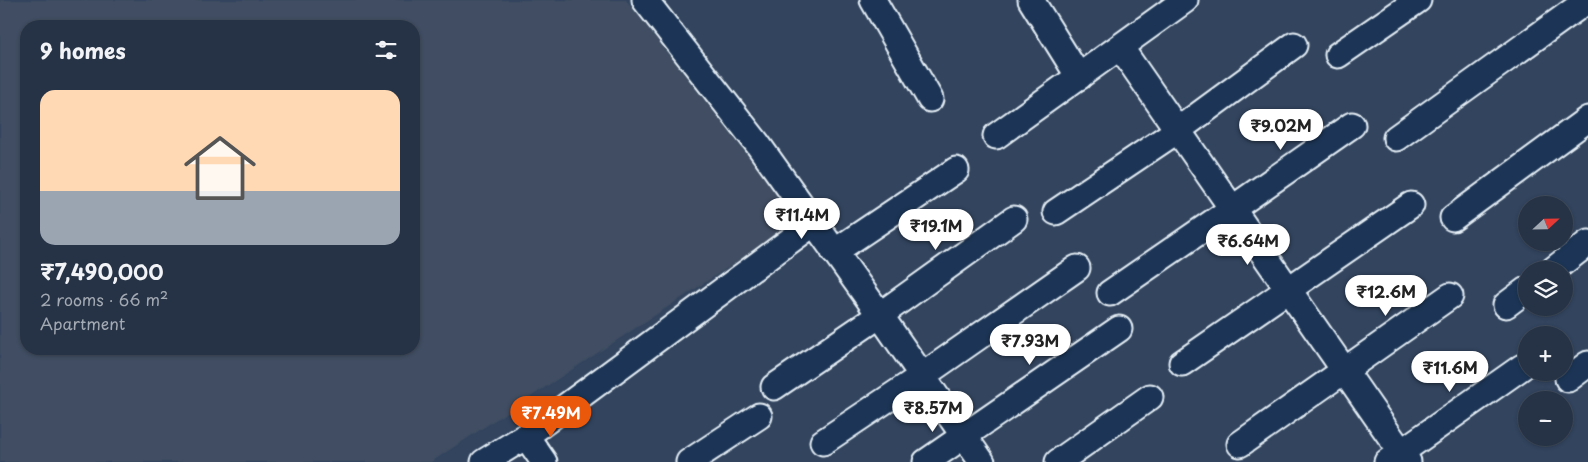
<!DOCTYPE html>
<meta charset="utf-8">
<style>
:root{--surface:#263346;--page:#323f51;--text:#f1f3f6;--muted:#a4aab3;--line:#424e5f;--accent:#ea580c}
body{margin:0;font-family:"Playpen Sans",sans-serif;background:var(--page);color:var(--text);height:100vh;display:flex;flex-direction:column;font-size:19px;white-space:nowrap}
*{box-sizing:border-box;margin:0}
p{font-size:16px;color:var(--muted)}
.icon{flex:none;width:28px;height:28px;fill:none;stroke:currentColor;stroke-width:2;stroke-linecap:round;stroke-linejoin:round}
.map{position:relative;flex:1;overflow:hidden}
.drawer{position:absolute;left:20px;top:20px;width:400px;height:335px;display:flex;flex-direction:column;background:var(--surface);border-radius:20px;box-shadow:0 1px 4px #0004,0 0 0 1px var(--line)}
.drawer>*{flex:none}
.needle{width:32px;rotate:68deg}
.controls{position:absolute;left:1518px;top:196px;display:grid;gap:10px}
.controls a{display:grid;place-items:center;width:55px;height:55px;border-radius:50%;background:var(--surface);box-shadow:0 1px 4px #0004,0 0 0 1px var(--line);font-size:25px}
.price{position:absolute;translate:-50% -42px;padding:0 11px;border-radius:18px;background:#fff;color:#222;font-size:16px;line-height:32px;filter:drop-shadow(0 1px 2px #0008)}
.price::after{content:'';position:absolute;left:50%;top:30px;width:15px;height:11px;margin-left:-8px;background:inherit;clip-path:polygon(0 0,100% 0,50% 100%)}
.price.active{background:var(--accent);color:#fff}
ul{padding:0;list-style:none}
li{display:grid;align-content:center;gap:10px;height:265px;padding:0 20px}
li span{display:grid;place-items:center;height:155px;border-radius:15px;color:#555}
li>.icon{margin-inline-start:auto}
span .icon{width:90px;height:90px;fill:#fffc;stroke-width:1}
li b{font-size:21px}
h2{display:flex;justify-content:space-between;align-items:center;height:60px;padding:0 20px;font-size:21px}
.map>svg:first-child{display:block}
</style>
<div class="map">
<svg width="1588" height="462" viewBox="0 0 1588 462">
<rect width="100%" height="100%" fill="#32445e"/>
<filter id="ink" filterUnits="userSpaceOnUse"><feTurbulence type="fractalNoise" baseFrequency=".02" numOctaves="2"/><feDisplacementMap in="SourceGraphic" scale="10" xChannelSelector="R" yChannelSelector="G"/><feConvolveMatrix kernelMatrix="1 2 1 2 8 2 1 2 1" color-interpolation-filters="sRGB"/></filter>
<g filter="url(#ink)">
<!-- built -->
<path fill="#414e62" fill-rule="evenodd" d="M0,0h626l173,221 -368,241h-431zM26,26h388v323h-388z"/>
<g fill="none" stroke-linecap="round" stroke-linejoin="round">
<defs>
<g id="minor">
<polyline points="645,0 757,143 880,315 982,462"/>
<polyline points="873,0 930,99"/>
<polyline points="1031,0 1079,77"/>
<polyline points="1120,47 1408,462"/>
<polyline points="1338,55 1418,0"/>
<polyline points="996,136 1185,0"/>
<polyline points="1396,138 1588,0"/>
<polyline points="1056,212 1178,130 1294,45"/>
<polyline points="1453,218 1588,119"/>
<polyline points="834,252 956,170"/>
<polyline points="1553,270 1588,243"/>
<polyline points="1110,293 1232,209 1352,125"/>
<polyline points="1506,305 1526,290"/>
<polyline points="1182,363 1411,205"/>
<polyline points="1568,379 1588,364"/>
<polyline points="774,387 880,315 1014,219"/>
<polyline points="526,436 544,462"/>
<polyline points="823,442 922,376 1077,268"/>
<polyline points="1240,444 1450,296"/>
<polyline points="484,462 526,436 814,223"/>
<polyline points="689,462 759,416"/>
<polyline points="926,462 1119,329"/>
<polyline points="1058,462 1150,397"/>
<polyline points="1387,462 1522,367"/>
</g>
</defs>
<!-- minor casing -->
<use href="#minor" stroke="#e8f1f8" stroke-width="29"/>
<!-- minor -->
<use href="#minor" stroke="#1d3557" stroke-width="25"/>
</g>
</g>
</svg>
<div class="controls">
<a><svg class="needle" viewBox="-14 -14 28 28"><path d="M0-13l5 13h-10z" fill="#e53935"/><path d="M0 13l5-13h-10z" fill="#a4aab3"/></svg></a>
<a><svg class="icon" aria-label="layers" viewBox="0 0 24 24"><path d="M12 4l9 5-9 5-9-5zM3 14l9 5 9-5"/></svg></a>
<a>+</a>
<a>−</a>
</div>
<b class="price" style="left:1281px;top:151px">₹9.02M</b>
<b class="price" style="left:802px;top:240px">₹11.4M</b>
<b class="price" style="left:936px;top:251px">₹19.1M</b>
<b class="price" style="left:1248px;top:266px">₹6.64M</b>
<b class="price" style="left:1386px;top:317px">₹12.6M</b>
<b class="price" style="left:1030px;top:366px">₹7.93M</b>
<b class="price" style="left:1450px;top:393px">₹11.6M</b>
<b class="price" style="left:933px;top:433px">₹8.57M</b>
<b class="price active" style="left:551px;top:438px">₹7.49M</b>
<section class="drawer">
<h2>9 homes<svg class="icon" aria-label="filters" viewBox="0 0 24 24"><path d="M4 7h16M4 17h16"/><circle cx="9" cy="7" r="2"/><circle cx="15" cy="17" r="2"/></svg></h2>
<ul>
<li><span style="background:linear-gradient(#ffd9b3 65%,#9aa5b1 0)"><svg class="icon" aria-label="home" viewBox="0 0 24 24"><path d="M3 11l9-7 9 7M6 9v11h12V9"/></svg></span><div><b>₹7,490,000</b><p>2 rooms · 66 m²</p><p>Apartment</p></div></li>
</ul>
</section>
</div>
